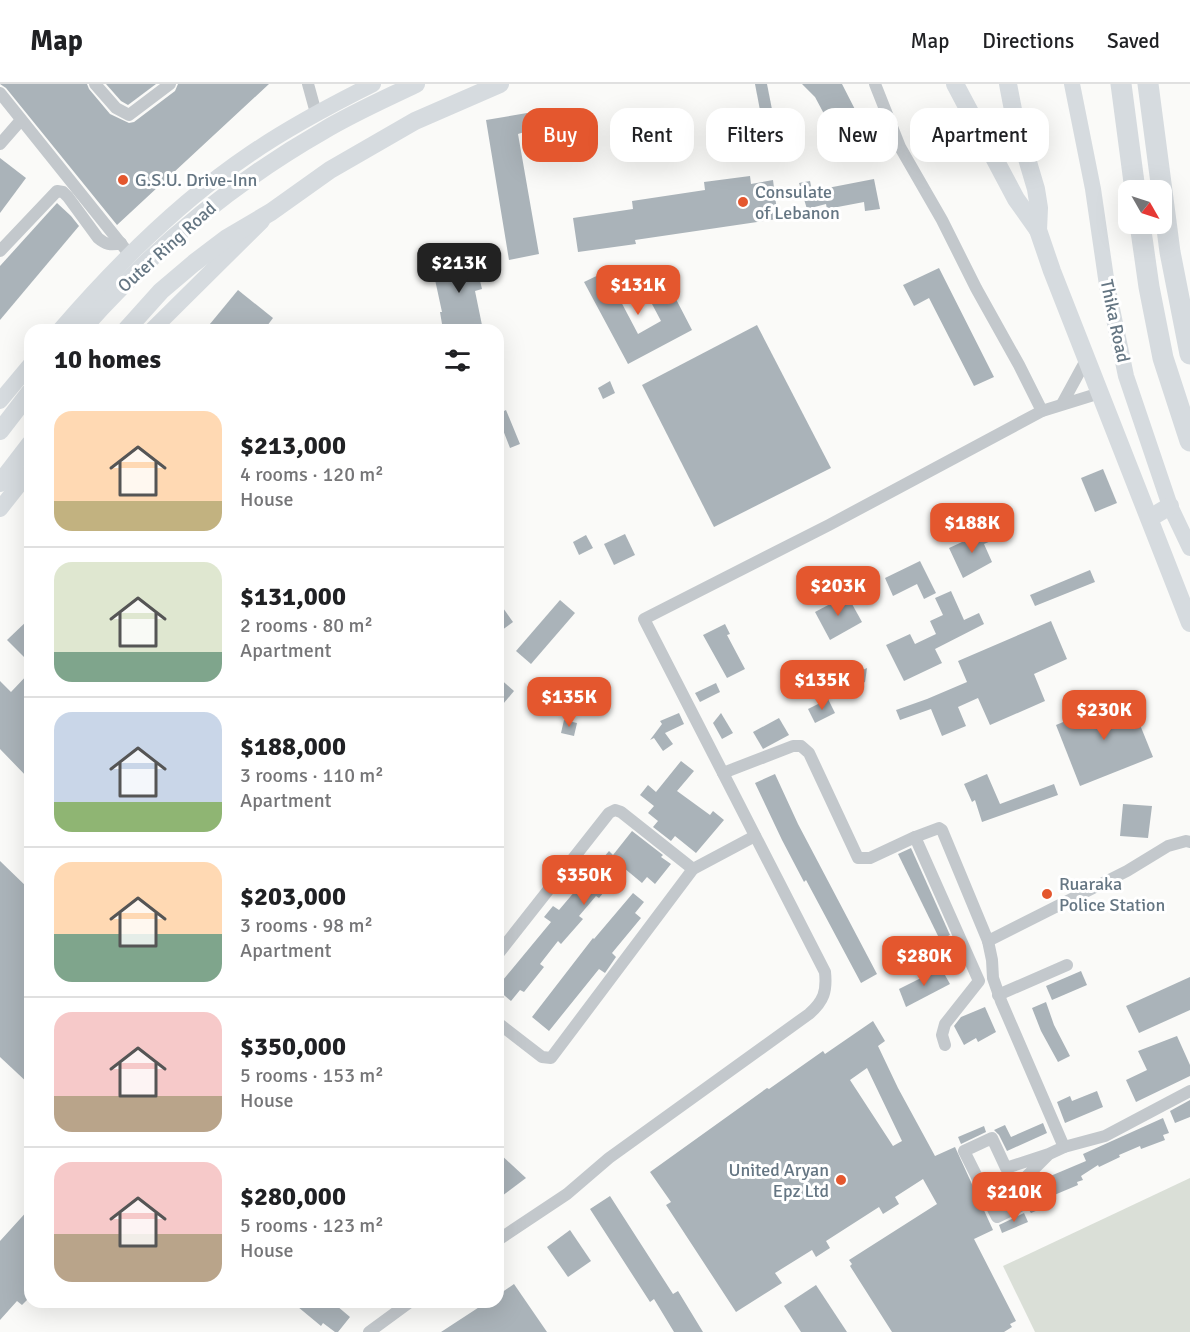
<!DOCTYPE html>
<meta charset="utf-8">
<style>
:root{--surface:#fff;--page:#f2f2f2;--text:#202124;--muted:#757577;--line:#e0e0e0;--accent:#e4572e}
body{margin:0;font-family:Signika,sans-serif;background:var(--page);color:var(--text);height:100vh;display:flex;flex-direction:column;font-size:22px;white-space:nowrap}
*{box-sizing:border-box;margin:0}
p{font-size:20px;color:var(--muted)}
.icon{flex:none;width:33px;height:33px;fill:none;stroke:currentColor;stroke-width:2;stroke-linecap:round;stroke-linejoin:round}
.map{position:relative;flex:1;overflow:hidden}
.panel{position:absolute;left:24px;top:240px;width:480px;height:984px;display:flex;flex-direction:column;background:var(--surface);border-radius:18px;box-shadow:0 6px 24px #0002}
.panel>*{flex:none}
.top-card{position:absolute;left:522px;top:24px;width:570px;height:54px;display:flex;gap:12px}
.needle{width:39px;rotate:129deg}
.controls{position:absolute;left:1118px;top:96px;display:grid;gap:12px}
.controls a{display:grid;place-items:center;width:54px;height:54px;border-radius:12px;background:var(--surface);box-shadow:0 6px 24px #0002;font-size:30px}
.price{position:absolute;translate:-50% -51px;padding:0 14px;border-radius:12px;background:var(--accent);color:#fff;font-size:20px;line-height:39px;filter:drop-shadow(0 2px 3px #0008)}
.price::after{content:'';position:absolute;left:50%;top:36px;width:18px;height:14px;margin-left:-9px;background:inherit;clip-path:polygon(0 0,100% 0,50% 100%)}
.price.active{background:#222;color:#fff}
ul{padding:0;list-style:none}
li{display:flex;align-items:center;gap:18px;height:150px;padding:0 30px}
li+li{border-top:2px solid var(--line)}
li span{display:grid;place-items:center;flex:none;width:168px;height:120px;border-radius:18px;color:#555}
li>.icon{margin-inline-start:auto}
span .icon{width:72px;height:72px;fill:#fffc;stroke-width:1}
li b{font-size:26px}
h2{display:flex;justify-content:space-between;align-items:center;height:72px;padding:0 30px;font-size:26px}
.chip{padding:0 21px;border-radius:18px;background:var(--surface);box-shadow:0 6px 24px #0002;font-size:21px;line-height:54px}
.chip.active{background:var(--accent);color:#fff}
header{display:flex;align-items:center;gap:36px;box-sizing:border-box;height:84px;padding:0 30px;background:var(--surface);border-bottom:2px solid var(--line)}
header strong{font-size:28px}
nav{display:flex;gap:33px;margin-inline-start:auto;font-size:21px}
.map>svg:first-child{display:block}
</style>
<header>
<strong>Map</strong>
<nav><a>Map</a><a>Directions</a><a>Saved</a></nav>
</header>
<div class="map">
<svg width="1190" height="1248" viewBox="0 0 1190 1248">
<rect width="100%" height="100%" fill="#fafaf8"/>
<!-- green -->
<polygon fill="#dadfd7" points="1190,1094 1190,1248 1035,1248 1003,1182"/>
<!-- building -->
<g fill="#aab3b9" fill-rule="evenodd">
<polygon points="0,0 87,0 89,5 110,30 129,39 134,38 175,7 178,0 269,0 117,141 6,4"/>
<polygon points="106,0 156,0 128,21 121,17"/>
<polygon points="755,0 767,0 779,61 767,63"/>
<polygon points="802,0 842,0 865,45 838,56 815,13"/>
<polygon points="527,29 531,46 518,50 539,170 509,176 486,36"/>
<polygon points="0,74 26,94 0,129"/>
<polygon points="750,92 751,100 773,96 778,135 635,156 636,160 578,168 573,134 633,125 632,117 705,106 704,98"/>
<polygon points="874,95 880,125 865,127 864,118 827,125 826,120 807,125 799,99 810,97 812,107"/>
<polygon points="57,119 71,132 79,142 0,236 0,182"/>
<polygon points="462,161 465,183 476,180 482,205 475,207 483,246 443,246 440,228 442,228 434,191 453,186 450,162"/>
<polygon points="939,184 994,293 974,302 929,214 914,222 903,201"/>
<polygon points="611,185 624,209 618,212 638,250 661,237 643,203 664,192 692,246 628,280 584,198"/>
<polygon points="238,206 273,234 264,246 205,246"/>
<polygon points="757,241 831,384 714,443 642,301"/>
<polygon points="610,297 615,309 603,315 598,304"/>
<polygon points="506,326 520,360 510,364 503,346 498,348 498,330"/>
<polygon points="1103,385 1117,419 1095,428 1081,394"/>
<polygon points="986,447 991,457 984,460 992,478 963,494 949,464"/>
<polygon points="625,450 635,471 614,481 604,460"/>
<polygon points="586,451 593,464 579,471 573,458"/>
<polygon points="920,477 936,509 924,515 917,500 893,512 885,494"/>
<polygon points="1090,486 1095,498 1035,522 1030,511"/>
<polygon points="951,507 964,536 979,529 984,540 935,565 942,579 904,597 886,561 910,550 915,560 936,550 930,537 943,531 935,514"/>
<polygon points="847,511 862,538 830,556 815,528"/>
<polygon points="560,516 575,529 531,580 516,567"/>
<polygon points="498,517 513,538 498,549"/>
<polygon points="30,534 30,579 7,556"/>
<polygon points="1051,537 1067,575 1034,590 1045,617 990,641 978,614 958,623 966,642 942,652 931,625 900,636 896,626 927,615 967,598 958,577"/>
<polygon points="725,540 730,550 727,551 745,585 727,594 703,551"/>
<polygon points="867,584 865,598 827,615 822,604"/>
<polygon points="30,588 30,696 0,665 0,597 11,608"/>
<polygon points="498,593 514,607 498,626"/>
<polygon points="716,599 720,608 700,618 695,609"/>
<polygon points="1128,611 1153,673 1080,702 1056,641"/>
<polygon points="828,615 835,629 815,639 808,625"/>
<polygon points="679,629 684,640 665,649 673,660 663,667 654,654 650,656 662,640 660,637"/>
<polygon points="721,629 733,649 722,655 713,639"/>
<polygon points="779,634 789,651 763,665 753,648"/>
<polygon points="564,636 577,639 574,652 561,649"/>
<polygon points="681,677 694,687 677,707 710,731 713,727 724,736 696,769 675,752 671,757 653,743 658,737 648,729 654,722 640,711 648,701 656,708"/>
<polygon points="775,690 798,740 877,890 861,899 806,796 804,798 782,756 755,699"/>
<polygon points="987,690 1000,720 1054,700 1058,711 982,738 975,716 972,718 964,700"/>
<polygon points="1123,720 1152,722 1148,754 1120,752"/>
<polygon points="632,747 663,771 661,773 671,780 655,800 647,793 642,799 624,784 599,814 596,812 579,832 583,835 561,860 558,857 540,880 544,883 524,908 520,906 511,917 498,906 498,902 551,838 544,833 553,822 559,826 609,767 613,771"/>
<polygon points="911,764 950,851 940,856 898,770"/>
<polygon points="0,777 30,806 30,1001 0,973"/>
<polygon points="633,809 644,818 635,829 641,834 612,869 616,873 605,889 599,885 549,947 532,933 593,854 594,855"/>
<polygon points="941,884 950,900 906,923 899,905"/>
<polygon points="1081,887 1087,901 1052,916 1046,902"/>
<polygon points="1190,893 1190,926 1139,949 1126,922"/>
<polygon points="1046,918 1054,941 1070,972 1058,978 1041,947 1032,924"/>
<polygon points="985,923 996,948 978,958 976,954 964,961 954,942 961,933"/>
<path d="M873,937l12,20 -7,5 20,42 37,68 20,-9 38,83 -19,9 42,82 -6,3 2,3 -8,5h-112l-42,-66 2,-2 -3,-4 88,-56 -14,-25 -28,18 4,7 -16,10 -4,-7 -53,34 4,7 -14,9 -4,-7 -37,23 7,10 -46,29 -70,-107 5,-3 -21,-30 117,-84 2,1 54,-38 2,3zM867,984l35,73 -9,5 -43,-66z"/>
<polygon points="1177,952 1190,981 1190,992 1136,1018 1126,996 1147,986 1138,967"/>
<polygon points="1097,1007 1103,1023 1065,1039 1057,1018 1070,1012 1072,1017"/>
<polygon points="1190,1016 1190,1033 1175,1039 1170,1027"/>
<polygon points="1163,1034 1169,1049 1163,1051 1165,1056 1141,1065 1140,1062 1119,1071 1120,1073 1099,1083 1098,1081 1081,1092 1083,1096 1077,1098 1078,1101 1040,1117 1043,1124 1031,1129 1029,1126 1032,1117 1026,1105 1029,1101 1086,1077 1083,1070"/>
<polygon points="1043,1039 1047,1049 1007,1067 999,1051 994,1046 1005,1041 1011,1053"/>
<polygon points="984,1042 986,1048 961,1060 958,1053"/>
<polygon points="498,1068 526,1094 498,1115"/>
<polygon points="610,1112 673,1210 678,1207 703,1248 674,1248 654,1215 650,1218 590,1125"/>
<polygon points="30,1124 30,1213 22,1221 17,1217 0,1236 0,1157"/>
<polygon points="1024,1129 1028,1138 1002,1149 999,1141"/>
<polygon points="570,1146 591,1177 568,1193 547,1163"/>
<polygon points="514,1200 547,1248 441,1248 487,1218 498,1218 498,1211"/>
<polygon points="816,1201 847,1248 801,1248 784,1222"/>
<polygon points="292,1218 341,1218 337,1222 350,1233 338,1248 335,1248 323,1239 321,1242"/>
</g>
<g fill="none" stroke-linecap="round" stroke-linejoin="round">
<!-- street -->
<g stroke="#c3c8cc" stroke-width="12">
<polyline points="95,0 116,24 129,31 170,0"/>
<polyline points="308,0 316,29"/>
<polyline points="875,0 900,63 942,136 976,204 1019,281 1042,327"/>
<polyline points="0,9 130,171"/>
<polyline points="0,60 21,36"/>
<path d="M0,167l57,-60 6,1 5,5 30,41c7,6 13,8 23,5"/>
<polyline points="1062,320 1086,276"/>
<polyline points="723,689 793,662 801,662 809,669 858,774 870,774 915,753 979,897 945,940 942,951 945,961"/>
<polyline points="915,753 939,744 942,746 988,857 992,876 993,894 1001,917 1064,1063 1105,1052 1190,1007"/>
<polyline points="988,857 1127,787 1168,762 1186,757 1190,758"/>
<polyline points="498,870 609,729 615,726 621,728 693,785"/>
<polyline points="998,911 1067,881"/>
<polyline points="498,939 542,973 551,974 693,785 755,752"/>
<polyline points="1049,1070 1006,1084 992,1054 964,1067 997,1133 1024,1120 1016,1103 1049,1070 1064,1063"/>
<path d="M498,1156l69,-46 42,-36 200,-144c15,-13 18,-23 16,-42l-181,-353 185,-94 213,-114 58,-18"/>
<polyline points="369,1248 410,1218"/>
</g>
<!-- secondary -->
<g stroke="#d6dbdf" stroke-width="16">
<polyline points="1072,0 1093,105 1107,201 1126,292 1170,422 1190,464"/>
<path d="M60,246c56,-65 119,-128 190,-176 39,-27 81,-49 123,-70"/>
<polyline points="152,246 262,137"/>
<polyline points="0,317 30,281"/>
<polyline points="0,425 30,387"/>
</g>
<!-- primary -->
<g stroke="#d6dbdf" stroke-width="18">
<polyline points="955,0 1016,115 1038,146"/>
<polyline points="1008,0 1014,31 1036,105 1039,124 1038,146 1052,187 1190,539"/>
<path d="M81,246c69,-78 151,-147 242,-199 30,-18 62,-32 93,-47"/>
<polyline points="126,246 161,207 194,179 227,154 271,128 330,86 415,37 500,0"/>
<polyline points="0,347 30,308"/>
<polyline points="0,399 30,360"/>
<polyline points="1150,434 1170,422"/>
</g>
<!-- highway -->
<g stroke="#d6dbdf" stroke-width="21">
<polyline points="1121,0 1135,106"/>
<polyline points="1148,0 1170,168 1190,270"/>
<polyline points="1140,140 1149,203 1163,274 1190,357"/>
</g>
</g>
<!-- markers -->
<g fill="#e4572e" stroke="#fff" stroke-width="2">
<circle cx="123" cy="96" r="6"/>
<circle cx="743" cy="118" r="6"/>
<circle cx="1047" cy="810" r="6"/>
<circle cx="841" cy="1096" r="6"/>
</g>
<g text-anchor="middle" stroke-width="6" stroke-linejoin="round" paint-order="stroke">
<!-- poi labels -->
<g font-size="18" fill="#657683" stroke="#fff" text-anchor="start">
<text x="135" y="102">G.S.U. Drive-Inn</text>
<text x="755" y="114">Consulate<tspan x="755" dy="21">of Lebanon</tspan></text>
<text x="1059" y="806">Ruaraka<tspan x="1059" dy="21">Police Station</tspan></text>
<text x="829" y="1092" text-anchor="end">United Aryan<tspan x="829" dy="21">Epz Ltd</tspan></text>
</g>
<!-- street labels -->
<g font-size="18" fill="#657683" stroke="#fff">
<text transform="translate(167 163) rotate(-42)" y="6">Outer Ring Road</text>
<text transform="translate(1115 237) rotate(78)" y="6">Thika Road</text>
</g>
</g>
</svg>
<div class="controls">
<a><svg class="needle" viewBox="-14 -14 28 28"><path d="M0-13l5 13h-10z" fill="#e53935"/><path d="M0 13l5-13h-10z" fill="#757577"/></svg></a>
</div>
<b class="price active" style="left:459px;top:210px">$213K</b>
<b class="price" style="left:638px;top:232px">$131K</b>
<b class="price" style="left:972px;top:470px">$188K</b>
<b class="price" style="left:838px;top:533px">$203K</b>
<b class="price" style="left:822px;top:627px">$135K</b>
<b class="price" style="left:569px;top:644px">$135K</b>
<b class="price" style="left:1104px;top:657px">$230K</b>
<b class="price" style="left:584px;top:822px">$350K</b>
<b class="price" style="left:924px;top:903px">$280K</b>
<b class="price" style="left:1014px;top:1139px">$210K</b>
<div class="top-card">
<a class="chip active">Buy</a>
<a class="chip">Rent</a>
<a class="chip">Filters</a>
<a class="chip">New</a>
<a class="chip">Apartment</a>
</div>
<section class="panel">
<h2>10 homes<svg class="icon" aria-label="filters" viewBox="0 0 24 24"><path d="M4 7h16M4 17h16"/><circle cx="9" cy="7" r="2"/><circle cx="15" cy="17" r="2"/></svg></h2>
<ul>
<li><span style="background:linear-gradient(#ffd9b3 75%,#c2b280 0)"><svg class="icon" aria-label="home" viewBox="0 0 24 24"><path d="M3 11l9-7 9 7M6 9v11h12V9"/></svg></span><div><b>$213,000</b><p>4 rooms · 120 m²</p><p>House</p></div></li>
<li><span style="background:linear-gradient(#dfe7d0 75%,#7fa58c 0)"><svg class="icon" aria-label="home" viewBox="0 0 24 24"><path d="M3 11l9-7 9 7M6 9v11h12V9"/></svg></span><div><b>$131,000</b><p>2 rooms · 80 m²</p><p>Apartment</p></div></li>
<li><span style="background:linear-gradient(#c9d6e8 75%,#8fb573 0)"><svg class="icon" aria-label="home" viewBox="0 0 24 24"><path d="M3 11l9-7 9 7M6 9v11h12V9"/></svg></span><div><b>$188,000</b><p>3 rooms · 110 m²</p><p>Apartment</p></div></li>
<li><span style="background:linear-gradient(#ffd9b3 60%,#7fa58c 0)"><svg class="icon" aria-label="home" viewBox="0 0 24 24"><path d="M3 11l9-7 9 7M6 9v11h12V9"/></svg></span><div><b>$203,000</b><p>3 rooms · 98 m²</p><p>Apartment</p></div></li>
<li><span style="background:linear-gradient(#f6c9c9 70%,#b9a48a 0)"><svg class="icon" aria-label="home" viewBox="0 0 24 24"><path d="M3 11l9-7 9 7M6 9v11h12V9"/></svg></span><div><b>$350,000</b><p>5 rooms · 153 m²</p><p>House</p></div></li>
<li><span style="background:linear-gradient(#f6c9c9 60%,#b9a48a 0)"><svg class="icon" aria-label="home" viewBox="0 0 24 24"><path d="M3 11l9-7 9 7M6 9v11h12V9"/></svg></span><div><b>$280,000</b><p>5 rooms · 123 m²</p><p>House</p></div></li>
</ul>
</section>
</div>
